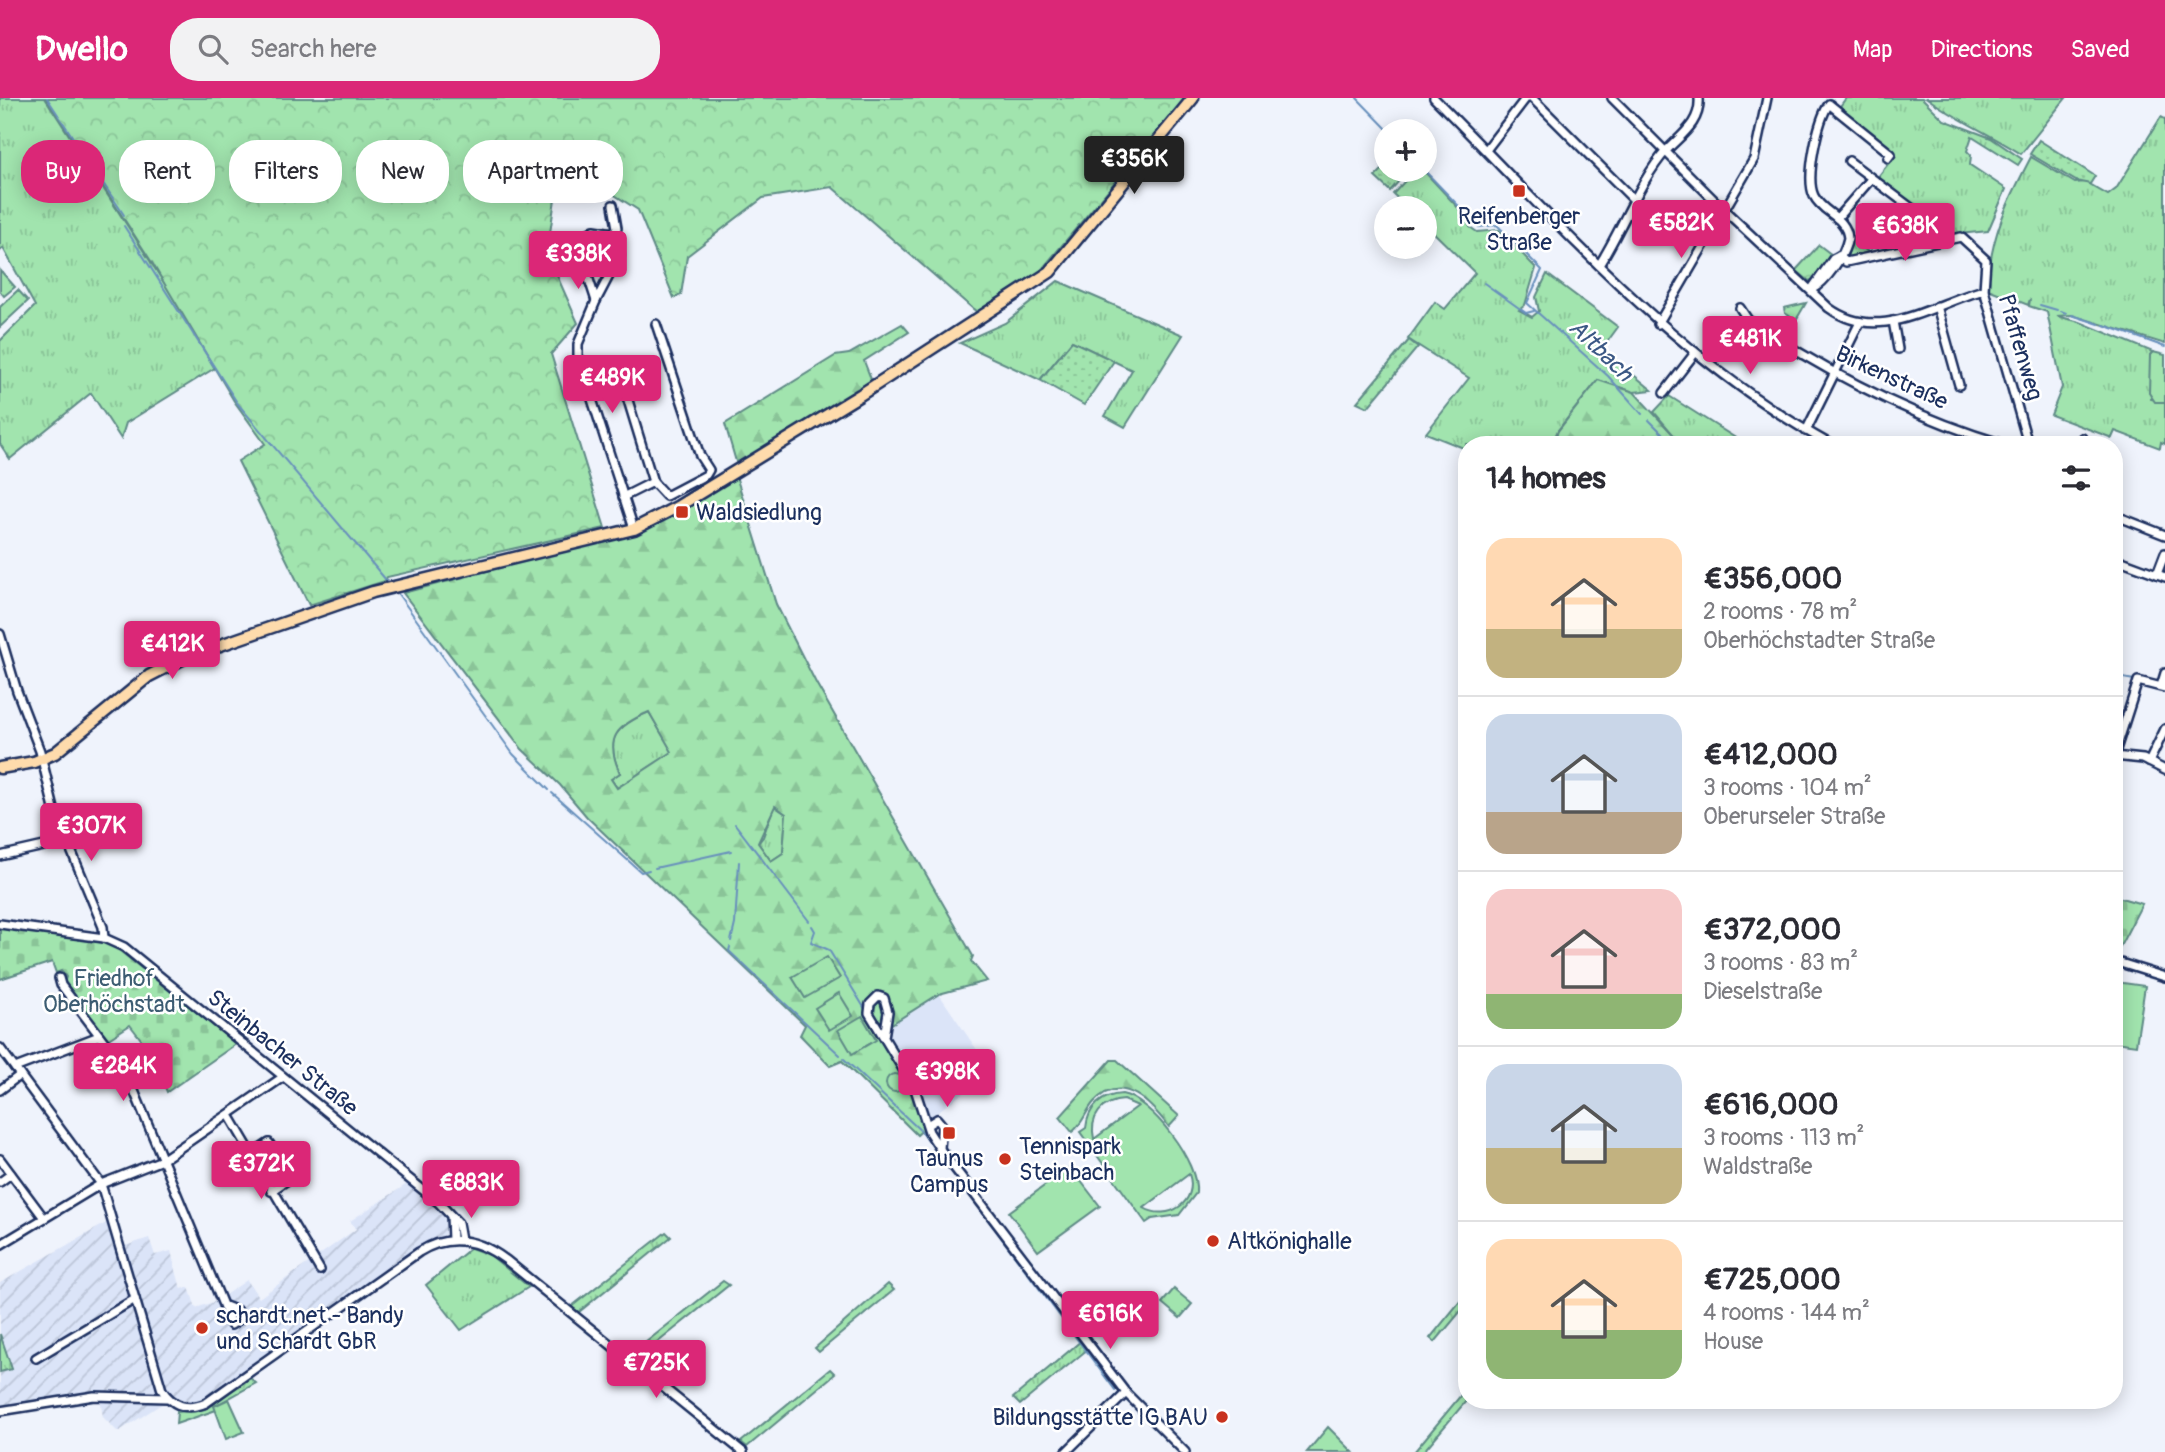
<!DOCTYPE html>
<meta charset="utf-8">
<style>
:root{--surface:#fff;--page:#f2f2f3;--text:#2b2b33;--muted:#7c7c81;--line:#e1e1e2;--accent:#db2777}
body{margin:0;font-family:Pangolin,sans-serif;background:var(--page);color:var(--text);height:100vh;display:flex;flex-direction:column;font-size:26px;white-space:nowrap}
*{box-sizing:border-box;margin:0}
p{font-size:23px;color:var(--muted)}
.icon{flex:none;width:38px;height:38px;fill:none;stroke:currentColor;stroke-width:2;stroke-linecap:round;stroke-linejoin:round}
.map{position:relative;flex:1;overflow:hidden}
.panel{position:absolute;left:1458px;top:338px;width:665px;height:973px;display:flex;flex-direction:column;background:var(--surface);border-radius:28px;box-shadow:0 4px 18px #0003}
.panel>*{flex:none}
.top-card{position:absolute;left:21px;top:42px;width:665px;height:63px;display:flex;gap:14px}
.tools{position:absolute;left:1374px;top:21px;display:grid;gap:14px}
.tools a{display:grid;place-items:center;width:63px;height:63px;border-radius:50%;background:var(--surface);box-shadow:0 4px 18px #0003;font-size:35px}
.price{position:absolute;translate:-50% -60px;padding:0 16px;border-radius:7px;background:var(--accent);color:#fff;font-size:23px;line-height:46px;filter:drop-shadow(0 2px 4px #0008)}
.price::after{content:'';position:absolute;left:50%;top:42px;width:21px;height:16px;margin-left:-10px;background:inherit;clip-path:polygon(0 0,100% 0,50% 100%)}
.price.selected{background:#222;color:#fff}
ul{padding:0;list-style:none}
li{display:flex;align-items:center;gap:21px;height:175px;padding:0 28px}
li+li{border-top:2px solid var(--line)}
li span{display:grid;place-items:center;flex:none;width:196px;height:140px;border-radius:21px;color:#555}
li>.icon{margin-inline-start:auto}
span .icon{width:84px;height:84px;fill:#fffc;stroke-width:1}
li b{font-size:30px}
h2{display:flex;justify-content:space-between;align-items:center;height:84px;padding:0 28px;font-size:30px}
.pill{padding:0 24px;border-radius:28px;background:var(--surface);box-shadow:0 4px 18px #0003;font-size:24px;line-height:63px}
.pill.selected{background:var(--accent);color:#fff}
header{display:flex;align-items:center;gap:42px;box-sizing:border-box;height:98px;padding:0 35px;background:var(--accent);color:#fff}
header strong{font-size:33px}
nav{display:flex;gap:38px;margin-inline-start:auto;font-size:24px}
.search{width:490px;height:63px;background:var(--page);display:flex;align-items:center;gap:18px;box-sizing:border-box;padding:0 24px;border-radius:28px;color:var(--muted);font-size:26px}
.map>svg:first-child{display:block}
</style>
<header>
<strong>Dwello</strong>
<div class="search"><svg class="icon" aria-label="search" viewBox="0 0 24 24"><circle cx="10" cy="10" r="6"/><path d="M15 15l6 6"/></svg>Search here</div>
<nav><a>Map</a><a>Directions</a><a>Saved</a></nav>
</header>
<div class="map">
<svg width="2165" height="1354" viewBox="0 0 2165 1354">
<defs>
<pattern id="industrial-furrows" width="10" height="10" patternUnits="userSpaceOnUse" patternTransform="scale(1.75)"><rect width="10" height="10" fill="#dbe4f8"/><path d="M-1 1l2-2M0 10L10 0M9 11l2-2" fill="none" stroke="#bbc4d7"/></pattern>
<pattern id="grass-tufts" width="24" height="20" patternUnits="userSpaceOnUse" patternTransform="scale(1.75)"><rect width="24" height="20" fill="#a1e4ae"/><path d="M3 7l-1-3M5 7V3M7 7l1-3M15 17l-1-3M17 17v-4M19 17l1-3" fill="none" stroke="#8ac498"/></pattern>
<pattern id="forest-firs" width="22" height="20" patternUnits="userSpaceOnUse" patternTransform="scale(1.75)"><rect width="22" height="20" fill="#a1e4ae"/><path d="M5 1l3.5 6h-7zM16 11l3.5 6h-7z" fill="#8ac498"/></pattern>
<pattern id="cemetery-stones" width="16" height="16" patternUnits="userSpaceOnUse" patternTransform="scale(1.75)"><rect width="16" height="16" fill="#a1e4ae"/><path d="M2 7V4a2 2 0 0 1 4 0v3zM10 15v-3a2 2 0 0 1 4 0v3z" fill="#8ac498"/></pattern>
<pattern id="park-crowns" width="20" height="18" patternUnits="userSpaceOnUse" patternTransform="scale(1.75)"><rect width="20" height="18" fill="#a1e4ae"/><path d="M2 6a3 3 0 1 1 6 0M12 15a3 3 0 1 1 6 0" fill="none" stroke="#8ac498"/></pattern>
<pattern id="garden-dots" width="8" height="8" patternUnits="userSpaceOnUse" patternTransform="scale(1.75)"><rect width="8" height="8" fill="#a1e4ae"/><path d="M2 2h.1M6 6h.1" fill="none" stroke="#8ac498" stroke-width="1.8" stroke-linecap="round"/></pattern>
</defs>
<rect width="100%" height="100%" fill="#eff3fc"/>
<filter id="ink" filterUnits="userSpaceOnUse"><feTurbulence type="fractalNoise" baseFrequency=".0143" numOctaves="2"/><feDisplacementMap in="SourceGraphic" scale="14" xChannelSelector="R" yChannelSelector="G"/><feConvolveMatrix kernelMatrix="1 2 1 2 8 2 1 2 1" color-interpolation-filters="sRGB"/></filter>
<g filter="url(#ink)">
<!-- built -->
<polygon fill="#dbe4f8" points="939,896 992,974 929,1020 918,989 889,942 890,927"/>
<!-- industrial -->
<polygon fill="url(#industrial-furrows)" points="407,1086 445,1119 445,1136 199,1305 184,1306 174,1298 118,1334 103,1319 100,1300 0,1314 0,1274 12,1271 0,1236 0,1185 108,1124 116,1151 149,1140 155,1157 171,1153 181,1191 189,1189 196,1210 216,1203 247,1182 259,1200 356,1131 350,1123"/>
<!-- grass -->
<g fill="url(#grass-tufts)" stroke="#5e8a86" stroke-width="2">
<polygon points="0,0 45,0 218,268 126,325 121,341 91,295 10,361 0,346 0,243 35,208 3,150 0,153"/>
<polygon points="1846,0 1922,0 1944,22 1991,40 2022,61 2018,67 1972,38 1967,53 1971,57 1970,67 2006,91 1988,133 1949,137 1877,80 1888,66 1891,53 1838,11"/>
<path d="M1927,0h139l-45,56c-31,-20 -64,-34 -94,-56z"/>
<path d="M2161,19l4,2v225l-93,-29 -15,1 23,6 73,30 -3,3 1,44 14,3v42l-4,-2 -1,6 -45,-17 -3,7 -61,-23 11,-28 -15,-75 -18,-6 1,-7 -2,6 -40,-16c1,-51 20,-88 43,-132l44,26 10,-1 23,13 8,-6z"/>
<polygon points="1415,72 1423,72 1462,114 1470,129 1477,134 1499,132 1536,170 1525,207 1519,212 1532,219 1539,213 1536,199 1547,176 1618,229 1602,251 1652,292 1634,294 1598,282 1558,332 1552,346 1466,346 1466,351 1426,335 1469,280 1408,241 1435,204 1445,211 1475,175 1425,126 1424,110 1408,110 1393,96"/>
<polygon points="1858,141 1860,148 1871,156 1847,161 1851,142"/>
<polygon points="1058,183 1183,237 1125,329 1105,318 1132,272 1072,243 1040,282 960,245 1005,225"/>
<polygon points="1669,298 1745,346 1691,346 1677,341 1654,314"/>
<path d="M649,614l24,40 -56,36 -6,-9 9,-6c-16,-35 -4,-47 29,-61z"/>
<polygon points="774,708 786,716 783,755 771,763 758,745 763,739"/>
<polygon points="666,1134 671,1139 579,1214 571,1209"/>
<polygon points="471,1150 490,1157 529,1189 461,1232 426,1187"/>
<polygon points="723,1183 729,1187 637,1261 631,1256"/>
<polygon points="888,1186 894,1192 819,1254 815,1250"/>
<polygon points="1466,1196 1466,1207 1435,1244 1430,1240"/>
<polygon points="0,1236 12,1271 0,1274"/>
<polygon points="1081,1243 1088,1251 1020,1307 1013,1300"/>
<polygon points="830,1271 835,1276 747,1349 741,1344"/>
<polygon points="250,1280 256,1285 215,1308 216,1312 176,1326 177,1314 205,1311"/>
<polygon points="1466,1291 1467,1302 1423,1354 1414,1354"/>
<polygon points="1328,1329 1353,1354 1307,1354"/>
</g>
<!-- forest -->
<g fill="url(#forest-firs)" stroke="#5e8a86" stroke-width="2" fill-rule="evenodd">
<polygon points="902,226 909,234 864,263 874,289 739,374 725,326 835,258 849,256"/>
<polygon points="1598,282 1634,294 1677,341 1691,346 1552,346 1558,333"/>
<path d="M736,378l40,128 40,79 157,273 -2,5 16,20 -48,13 -60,38 38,65 11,28 -11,10 -75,-74 -12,5 -30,-31 5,-10 -218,-208 -27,-32 -38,-36 -119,-156 228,-60zM649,614l23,40 -55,36 -6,-9 9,-6c-16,-35 -4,-47 29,-61zM775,708l11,8 -3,39 -12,8 -13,-18z"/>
<path d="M1111,962h6l62,56 -10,11c-17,-22 -46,-56 -75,-25 -9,10 -11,22 -22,30l-12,-15z"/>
</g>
<!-- cemetery -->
<g fill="url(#cemetery-stones)" stroke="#5e8a86" stroke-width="2">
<polygon points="2114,798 2142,806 2115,858 2114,857"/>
<polygon points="0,830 105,845 115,849 236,946 167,994 150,953 130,927 107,942 64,885 66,879 61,873 56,875 52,864 0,881"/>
</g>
<!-- park -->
<g fill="url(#park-crowns)" stroke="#5e8a86" stroke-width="2">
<polygon points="46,0 1185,0 1038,176 979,216 832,89 763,100 687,158 681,197 674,200 638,112 594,84 555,101 547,155 578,225 551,256 605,430 387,479 385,483 309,507 238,363 265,346 234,303 151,163"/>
<polygon points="1819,147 1832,157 1814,181 1809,183 1796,172"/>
<polygon points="1806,205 1796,222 1785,215 1784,210"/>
</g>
<!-- garden -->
<g fill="url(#garden-dots)" stroke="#5e8a86" stroke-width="2">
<polygon points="2039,42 2095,78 2090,86 2076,83 2030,56"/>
<polygon points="1386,68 1386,72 1409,72 1390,93 1375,79"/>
<polygon points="1409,242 1418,249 1368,309 1357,304"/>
<polygon points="1072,243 1114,263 1084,307 1040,282"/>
</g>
<!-- pitch -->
<g fill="#a1e4ae" stroke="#5e8a86" stroke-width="2" fill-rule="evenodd">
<polygon points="0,172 15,189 4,198 0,193"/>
<polygon points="18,192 28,203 0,229 0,209"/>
<polygon points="2153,254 2165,257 2165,304 2155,304 2149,295 2150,257"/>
<polygon points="827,859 840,880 805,900 792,879"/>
<polygon points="2116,884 2145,888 2136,947 2114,944"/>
<polygon points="839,895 853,918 829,932 815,910"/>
<polygon points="862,918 876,942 852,956 838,932"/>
<circle cx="895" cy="985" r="9"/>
<path d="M1122,996c29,5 78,70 74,99l-17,22 -27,4 -6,4 -66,-91 6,-4c2,-21 16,-33 36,-34zM1124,1002l14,6 -44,33c-5,-22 8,-38 30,-39zM1189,1076c10,28 -21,48 -45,34z"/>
<polygon points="1070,1069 1100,1108 1038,1153 1009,1114"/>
<polygon points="1174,1191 1192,1206 1180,1220 1162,1205"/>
<polygon points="229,1301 244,1334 226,1341 214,1308"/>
</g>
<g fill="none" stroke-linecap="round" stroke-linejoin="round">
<!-- stream -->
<g stroke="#6890bc" stroke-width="2">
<polyline points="47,0 124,117"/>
<polyline points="1357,0 1389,33"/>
<polyline points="1424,72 1479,129 1497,127 1542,172 1527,205 1608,278 1642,316"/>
<polyline points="124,128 238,306 386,482"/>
<polyline points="1484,185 1526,215 1534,213"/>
<polyline points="2040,207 2057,212"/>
<polyline points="2061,213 2066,215"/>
<polyline points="2072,217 2099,226"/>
<polyline points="2104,227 2165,249"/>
<polyline points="1649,322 1665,338 1668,346"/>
<polyline points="398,496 513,656 549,692"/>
<polyline points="2114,572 2118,579 2134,582"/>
<polyline points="552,695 641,774 649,772"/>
<polyline points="735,726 809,823"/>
<polyline points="655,770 731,753"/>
<polyline points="812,828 815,833 811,844 829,852 865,911"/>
<polyline points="731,843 735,826 739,764"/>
<polyline points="730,849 729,853 840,957"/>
<polyline points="844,961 923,1035 1115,1292"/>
<polyline points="1126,1301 1173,1347"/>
</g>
<defs>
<g id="minor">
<path d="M1434,0c124,124 240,261 396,346"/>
<polyline points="1532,0 1636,104"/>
<path d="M1612,0l109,109 108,101c51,37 104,-5 155,-18"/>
<polyline points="1486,52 1526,0"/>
<polyline points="1849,63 1942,133 1946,142"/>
<polyline points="1837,120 1871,81"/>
<polygon points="594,132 613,135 620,157 596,203 578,148 584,138"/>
<polyline points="613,135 617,130 613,107"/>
<polyline points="1839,158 1846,164 1961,139 1986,162 1984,192 2028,346"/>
<path d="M1599,167c21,-32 42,-87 67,-114 15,-16 35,-28 33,-53"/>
<path d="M1811,192c15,-8 33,-33 37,-52 -2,-22 -25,-24 -34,-42 -9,-18 4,-76 15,-92l62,50 -3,4"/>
<polyline points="1811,192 1833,161 1839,158"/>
<polyline points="596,203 578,246 578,258 634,431"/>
<polyline points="1937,208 1959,287"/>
<path d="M1740,210l8,12c78,52 164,97 255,124"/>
<polyline points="1893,223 1898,251"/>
<polyline points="1658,226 1754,61 1767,0"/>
<polyline points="643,281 623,286 653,384"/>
<polyline points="1664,295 1695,255"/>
<polyline points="1806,333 1860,224"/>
<polyline points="2078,346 2082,340"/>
<polyline points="623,399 653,384 666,398 706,377 709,372 700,358 656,226"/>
<polyline points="2114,417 2165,437"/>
<polyline points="2114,460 2165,479"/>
<polyline points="2157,476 2165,455"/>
<polyline points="0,536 17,593 40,653 54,711 103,829 104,840"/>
<polyline points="2161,588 2165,575"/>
<polyline points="2114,658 2138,583 2165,590"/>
<polyline points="2114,658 2143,661 2165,672"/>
<polyline points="2149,664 2165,631"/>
<polyline points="0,758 66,743"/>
<polyline points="0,826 104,840 124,849 439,1105 458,1125 461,1142"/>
<polyline points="2114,863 2165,879"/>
<polyline points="59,880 61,887 125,971 223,1207 238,1213 240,1221 231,1227 223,1207"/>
<polyline points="884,939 888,914 884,900 878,898 870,906 869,915 915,991 929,1034 940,1051 1126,1295 1185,1354"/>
<path d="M0,950l101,136 61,206c11,16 25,21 44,13l213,-151c30,-19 59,-13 87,8l237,192"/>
<polyline points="15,970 99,938"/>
<polyline points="0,992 20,977"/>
<polyline points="229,1017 320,1172"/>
<polyline points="929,1026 937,1021 942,1027 940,1050"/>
<polyline points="251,1057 269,1045 292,1079 271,1093"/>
<polyline points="0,1061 44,1120"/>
<polyline points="0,1084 11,1076"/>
<polyline points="451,1118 452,1142"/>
<polyline points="0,1147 101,1086 162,1062 283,979"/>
<polyline points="36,1260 135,1201"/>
<polyline points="0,1313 94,1298 167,1300"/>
<polyline points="1066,1354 1126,1295"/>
</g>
<polyline id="major" points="0,670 34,664 55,655 149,578 186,559 373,494 634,431 677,409 860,297 1050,174 1193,0"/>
</defs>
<!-- minor casing -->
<use href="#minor" stroke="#1b2f5e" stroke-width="12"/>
<!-- major casing -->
<use href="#major" stroke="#1b2f5e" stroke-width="15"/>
<!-- minor -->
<use href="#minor" stroke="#fff" stroke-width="7"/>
<!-- major -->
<use href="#major" stroke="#fedbac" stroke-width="10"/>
</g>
</g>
<!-- markers -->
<g fill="#c8321e" stroke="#fff" stroke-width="2.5">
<rect x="1512" y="86" width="14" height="14" rx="3.5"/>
<rect x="675" y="407" width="14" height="14" rx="3.5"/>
<rect x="942" y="1028" width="14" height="14" rx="3.5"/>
<circle cx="1005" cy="1061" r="7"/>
<circle cx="1213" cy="1143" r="7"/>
<circle cx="202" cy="1230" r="7"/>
<circle cx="1222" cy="1319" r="7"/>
</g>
<g text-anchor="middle" stroke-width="5" stroke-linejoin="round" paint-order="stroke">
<!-- poi labels -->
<g font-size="23" fill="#1b2f5e" stroke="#fff" text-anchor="start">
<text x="1519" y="126" text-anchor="middle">Reifenberger<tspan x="1519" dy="26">Straße</tspan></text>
<text x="696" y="422">Waldsiedlung</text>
<text x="1019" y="1056">Tennispark<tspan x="1019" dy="26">Steinbach</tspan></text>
<text x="949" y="1068" text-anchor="middle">Taunus<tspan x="949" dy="26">Campus</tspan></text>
<text x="1227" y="1151">Altkönighalle</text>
<text x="216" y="1225">schardt.net - Bandy<tspan x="216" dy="26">und Schardt GbR</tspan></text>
<text x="1208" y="1327" text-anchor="end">Bildungsstätte IG BAU</text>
</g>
<!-- street labels -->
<g font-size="23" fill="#1b2f5e" stroke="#fff">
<text transform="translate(2021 249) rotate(74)" y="8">Pfaffenweg</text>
<text transform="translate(1892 279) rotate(25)" y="8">Birkenstraße</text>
<text transform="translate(283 954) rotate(39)" y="8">Steinbacher Straße</text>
</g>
<!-- park labels -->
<g font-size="23" fill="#3c5c72" stroke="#fff">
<text x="114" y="888">Friedhof<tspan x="114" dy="26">Oberhöchstadt</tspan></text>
</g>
<!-- water labels -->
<g font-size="24" font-style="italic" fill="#3b5885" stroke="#fff">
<text transform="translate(1601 252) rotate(44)" y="8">Altbach</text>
</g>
</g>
</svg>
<div class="tools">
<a>+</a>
<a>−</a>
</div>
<b class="price selected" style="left:1134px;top:98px">€356K</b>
<b class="price" style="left:1681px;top:162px">€582K</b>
<b class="price" style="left:1905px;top:165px">€638K</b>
<b class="price" style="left:578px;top:193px">€338K</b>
<b class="price" style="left:1750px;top:278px">€481K</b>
<b class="price" style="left:612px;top:317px">€489K</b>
<b class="price" style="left:172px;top:583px">€412K</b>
<b class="price" style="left:91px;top:765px">€307K</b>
<b class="price" style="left:123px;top:1005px">€284K</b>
<b class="price" style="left:947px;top:1011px">€398K</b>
<b class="price" style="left:261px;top:1103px">€372K</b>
<b class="price" style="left:471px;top:1122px">€883K</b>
<b class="price" style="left:1110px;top:1253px">€616K</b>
<b class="price" style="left:656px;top:1302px">€725K</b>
<div class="top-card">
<a class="pill selected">Buy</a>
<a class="pill">Rent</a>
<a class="pill">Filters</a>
<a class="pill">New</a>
<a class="pill">Apartment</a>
</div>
<section class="panel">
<h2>14 homes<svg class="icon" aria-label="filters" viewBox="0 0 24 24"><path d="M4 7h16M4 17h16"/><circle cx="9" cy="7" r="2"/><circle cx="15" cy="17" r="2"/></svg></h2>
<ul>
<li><span style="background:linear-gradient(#ffd9b3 65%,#c2b280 0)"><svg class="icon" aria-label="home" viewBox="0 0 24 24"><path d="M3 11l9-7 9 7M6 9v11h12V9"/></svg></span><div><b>€356,000</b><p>2 rooms · 78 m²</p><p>Oberhöchstadter Straße</p></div></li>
<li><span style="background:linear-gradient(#c9d6e8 70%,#b9a48a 0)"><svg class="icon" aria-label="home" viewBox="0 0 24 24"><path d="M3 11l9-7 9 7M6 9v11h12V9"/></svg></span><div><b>€412,000</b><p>3 rooms · 104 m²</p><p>Oberurseler Straße</p></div></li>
<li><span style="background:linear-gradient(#f6c9c9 75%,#8fb573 0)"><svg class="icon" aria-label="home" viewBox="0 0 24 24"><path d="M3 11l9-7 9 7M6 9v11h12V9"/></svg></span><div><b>€372,000</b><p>3 rooms · 83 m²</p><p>Dieselstraße</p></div></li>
<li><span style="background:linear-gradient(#c9d6e8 60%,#c2b280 0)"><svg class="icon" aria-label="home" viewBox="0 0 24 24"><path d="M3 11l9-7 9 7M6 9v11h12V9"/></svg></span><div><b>€616,000</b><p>3 rooms · 113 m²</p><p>Waldstraße</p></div></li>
<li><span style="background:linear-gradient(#ffd9b3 65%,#8fb573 0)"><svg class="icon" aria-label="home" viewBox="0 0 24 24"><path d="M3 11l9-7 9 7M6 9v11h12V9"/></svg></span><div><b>€725,000</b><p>4 rooms · 144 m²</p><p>House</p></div></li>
</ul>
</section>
</div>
